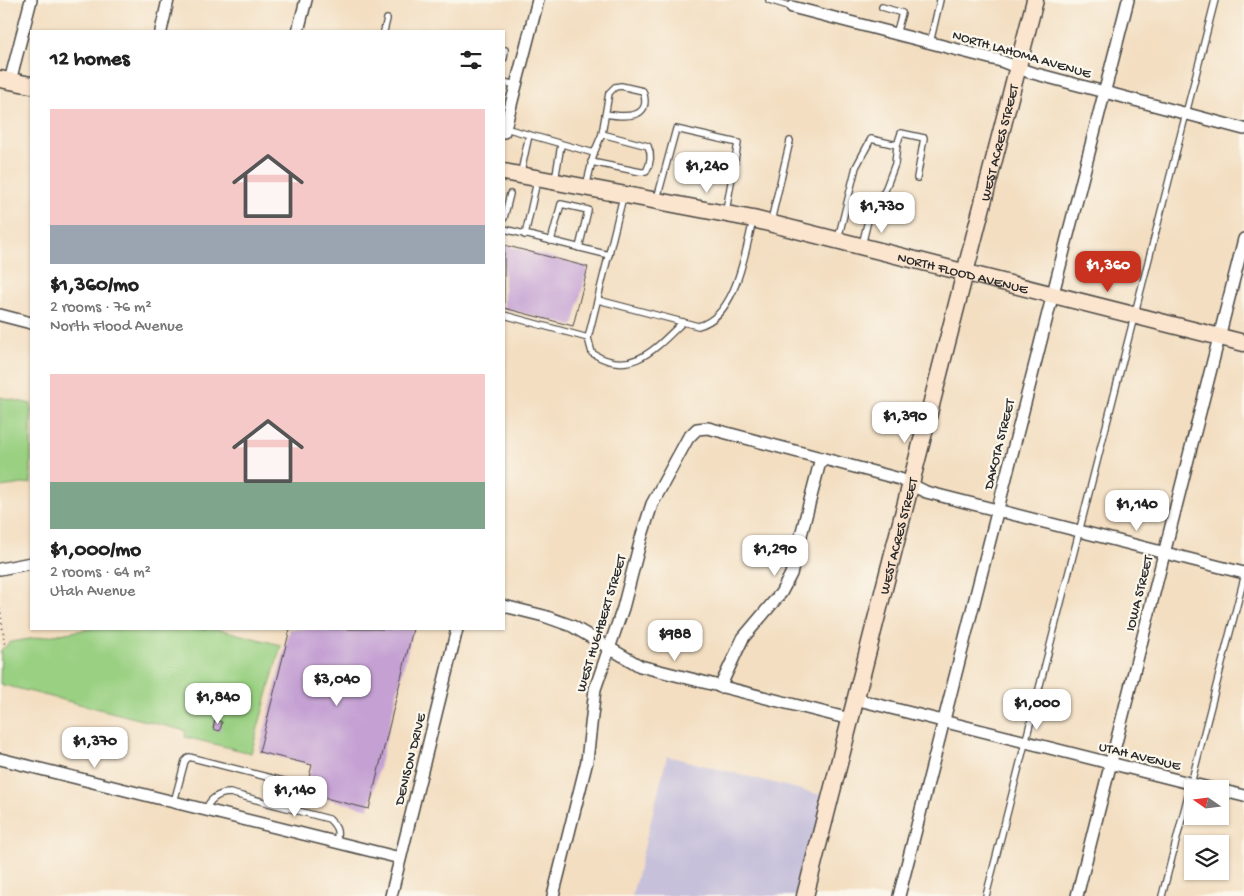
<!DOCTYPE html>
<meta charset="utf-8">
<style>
:root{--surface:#fff;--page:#f2f2f2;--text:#222;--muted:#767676;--accent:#c8321e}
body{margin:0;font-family:"Gochi Hand",sans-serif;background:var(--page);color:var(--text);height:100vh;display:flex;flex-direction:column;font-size:19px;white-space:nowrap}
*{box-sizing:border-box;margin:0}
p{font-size:16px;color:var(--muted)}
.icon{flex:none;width:28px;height:28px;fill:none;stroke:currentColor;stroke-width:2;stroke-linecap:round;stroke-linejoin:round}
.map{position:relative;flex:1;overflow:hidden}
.side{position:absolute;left:30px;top:30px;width:475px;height:600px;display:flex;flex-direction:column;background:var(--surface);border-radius:0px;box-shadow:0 1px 4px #0004}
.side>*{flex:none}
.needle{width:32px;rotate:284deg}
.buttons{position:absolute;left:1184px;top:780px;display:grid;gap:10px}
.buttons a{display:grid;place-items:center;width:45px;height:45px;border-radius:0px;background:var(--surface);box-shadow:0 1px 4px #0004;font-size:25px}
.price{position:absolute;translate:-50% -42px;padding:0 11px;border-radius:10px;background:#fff;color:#222;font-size:16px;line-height:32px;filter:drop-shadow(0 1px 2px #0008)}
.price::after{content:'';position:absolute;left:50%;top:30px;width:15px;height:11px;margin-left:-8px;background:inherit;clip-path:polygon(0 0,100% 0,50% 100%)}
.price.active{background:var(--accent);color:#fff}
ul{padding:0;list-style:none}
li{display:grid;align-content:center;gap:10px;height:265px;padding:0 20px}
li span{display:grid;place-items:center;height:155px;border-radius:0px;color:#555}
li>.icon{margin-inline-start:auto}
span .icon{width:90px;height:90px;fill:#fffc;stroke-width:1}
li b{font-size:21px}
h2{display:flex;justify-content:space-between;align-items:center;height:60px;padding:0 20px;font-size:21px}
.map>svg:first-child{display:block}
</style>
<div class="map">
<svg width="1244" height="896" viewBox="0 0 1244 896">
<rect width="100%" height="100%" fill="#fbf7ec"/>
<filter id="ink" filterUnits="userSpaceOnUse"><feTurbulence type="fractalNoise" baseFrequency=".02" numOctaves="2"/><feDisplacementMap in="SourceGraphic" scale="10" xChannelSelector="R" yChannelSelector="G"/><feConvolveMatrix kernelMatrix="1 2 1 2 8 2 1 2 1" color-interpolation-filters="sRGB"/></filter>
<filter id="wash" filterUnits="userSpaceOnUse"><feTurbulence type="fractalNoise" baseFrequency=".0096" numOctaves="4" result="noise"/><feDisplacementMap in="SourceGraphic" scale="20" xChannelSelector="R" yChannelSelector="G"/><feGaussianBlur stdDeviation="1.12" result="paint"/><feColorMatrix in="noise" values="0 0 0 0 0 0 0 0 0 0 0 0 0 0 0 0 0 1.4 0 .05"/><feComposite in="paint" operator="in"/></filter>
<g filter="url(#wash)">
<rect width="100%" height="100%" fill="#f3dec1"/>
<path fill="#c6c0da" d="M667 756 825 796 799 896H632Z"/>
<g fill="#99d081" stroke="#627e56">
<path d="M0 397 31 404V483L0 487Z"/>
<path d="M90 629H218L281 645 251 753 185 737 186 731 0 684 1 650 11 642Z"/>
</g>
<g id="blocks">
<g fill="#c4a0d3">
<path d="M504 245 588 267 573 326 504 308Z"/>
<path d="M290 629H413L369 809 305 793 312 765 259 752Z"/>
<path d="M215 720 222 722 220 731 213 729Z"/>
</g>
</g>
</g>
<g filter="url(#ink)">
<use href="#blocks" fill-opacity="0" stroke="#494642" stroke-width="1"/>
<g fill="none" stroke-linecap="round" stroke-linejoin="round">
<defs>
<g id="lane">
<path d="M769 0 792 7"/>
<path d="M882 7 902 13 896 34"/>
<path d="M384 31 387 19"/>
<path d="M930 43 940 0"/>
<path d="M504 58 505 50"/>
<path d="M504 82 516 85"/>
<path d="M505 128 594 153 586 187"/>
<path d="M594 153 602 134 609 93 615 87 621 86 643 91C653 120 623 117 605 114"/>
<path d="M591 162 641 172H646C651 163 652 155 648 146L602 134"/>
<path d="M521 172 529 135"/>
<path d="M555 180 561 145"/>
<path d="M657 199 676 129 738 143 726 211"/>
<path d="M504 218 510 194"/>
<path d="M771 221 790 141"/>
<path d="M504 229 609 255"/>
<path d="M525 235 537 181"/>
<path d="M838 239 856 167 871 139 897 145"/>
<path d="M551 241 561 204 588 210 579 248"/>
<path d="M862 245 872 204 875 198 884 193 895 164 897 145 901 133 924 138 917 178"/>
<path d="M598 300 698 326C736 317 745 253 753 220"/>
<path d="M504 315 588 338 623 197"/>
<path d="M588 338 592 353C631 378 655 349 683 322"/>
<path d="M174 802 185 761 189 757 291 783"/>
<path d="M206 810C209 799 219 793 230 793L329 819C337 827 339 831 336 842"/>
<path d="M986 896 1215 0"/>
<path d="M1162 896 1244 578"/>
</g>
<g id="street">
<path d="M792 7 1001 61 1029 72 1244 129"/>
<path d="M161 31 168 0"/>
<path d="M298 31 306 0"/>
<path d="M10 81 31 0"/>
<path d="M504 132 538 0"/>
<path d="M0 315 31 323"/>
<path d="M0 569 31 563"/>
<path d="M504 606 544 616 572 626 640 666 850 719"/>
<path d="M720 687 743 638 781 593 791 574 821 458"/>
<path d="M855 699 1213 789"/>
<path d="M0 759 400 858"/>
<path d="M1220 790 1244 796"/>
<path d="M391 896 457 629"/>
<path d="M553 896 587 761 595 689 623 608 642 535 652 504 688 438 697 429 708 428 900 479 926 492 1244 573"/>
<path d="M899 896 1128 0"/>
<path d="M1077 896 1244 239"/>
</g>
<g id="secondary">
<path d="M0 79 31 85"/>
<path id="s1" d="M504 172 753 219 1244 343"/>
<path id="s2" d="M805 896 1035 0"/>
</g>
</defs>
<use href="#lane" stroke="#494642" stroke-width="8"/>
<use href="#street" stroke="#494642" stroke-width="14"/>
<use href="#secondary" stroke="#494642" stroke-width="19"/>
<path stroke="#494642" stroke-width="2" stroke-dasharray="1 4" stroke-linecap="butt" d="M0 608 5 646"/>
<use href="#lane" stroke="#fff" stroke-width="5.5"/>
<use href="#street" stroke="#fff" stroke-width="11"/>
<use href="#secondary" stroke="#fbe5cf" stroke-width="16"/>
</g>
</g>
<g text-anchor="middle" stroke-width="4.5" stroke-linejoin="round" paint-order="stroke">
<g font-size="14" fill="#2b2b2b" stroke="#fbf7ec">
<text transform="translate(1022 53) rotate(16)" y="5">NORTH LAHOMA AVENUE</text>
<text dy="5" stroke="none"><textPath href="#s2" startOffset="778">WEST ACRES STREET</textPath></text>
<text dy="5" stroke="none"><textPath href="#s1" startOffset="470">NORTH FLOOD AVENUE</textPath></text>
<text transform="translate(998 444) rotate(-76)" y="5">DAKOTA STREET</text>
<text dy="5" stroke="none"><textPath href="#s2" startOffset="372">WEST ACRES STREET</textPath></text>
<text transform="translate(1138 593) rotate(-76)" y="5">IOWA STREET</text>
<text transform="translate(600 623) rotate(-73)" y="5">WEST HUGHBERT STREET</text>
<text transform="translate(1140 755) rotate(14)" y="5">UTAH AVENUE</text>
<text transform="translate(409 759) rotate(-76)" y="5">DENISON DRIVE</text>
</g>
</g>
</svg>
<div class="buttons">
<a><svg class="needle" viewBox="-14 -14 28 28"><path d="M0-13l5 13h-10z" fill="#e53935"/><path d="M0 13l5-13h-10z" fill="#767676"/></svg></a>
<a><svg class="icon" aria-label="layers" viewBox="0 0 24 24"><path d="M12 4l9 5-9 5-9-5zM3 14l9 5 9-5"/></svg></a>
</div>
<b class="price" style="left:707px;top:194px">$1,240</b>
<b class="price" style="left:882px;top:234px">$1,730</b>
<b class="price active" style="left:1108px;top:293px">$1,360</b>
<b class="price" style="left:905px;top:444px">$1,390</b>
<b class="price" style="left:1137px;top:532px">$1,140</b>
<b class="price" style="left:775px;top:577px">$1,290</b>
<b class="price" style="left:675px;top:662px">$988</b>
<b class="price" style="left:337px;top:707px">$3,040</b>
<b class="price" style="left:218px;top:725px">$1,840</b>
<b class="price" style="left:1037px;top:731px">$1,000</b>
<b class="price" style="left:95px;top:769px">$1,370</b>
<b class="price" style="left:295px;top:818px">$1,140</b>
<section class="side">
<h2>12 homes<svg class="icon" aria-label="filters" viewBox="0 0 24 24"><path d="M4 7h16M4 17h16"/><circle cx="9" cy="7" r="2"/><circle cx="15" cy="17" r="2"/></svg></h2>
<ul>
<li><span style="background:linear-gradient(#f6c9c9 75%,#9aa5b1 0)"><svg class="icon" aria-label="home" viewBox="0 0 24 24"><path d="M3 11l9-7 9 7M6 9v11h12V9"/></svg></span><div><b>$1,360/mo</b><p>2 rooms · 76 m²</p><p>North Flood Avenue</p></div></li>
<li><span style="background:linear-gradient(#f6c9c9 70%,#7fa58c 0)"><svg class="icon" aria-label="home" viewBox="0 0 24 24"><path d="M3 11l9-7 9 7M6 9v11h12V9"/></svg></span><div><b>$1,000/mo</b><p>2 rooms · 64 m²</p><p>Utah Avenue</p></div></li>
</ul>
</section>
</div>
